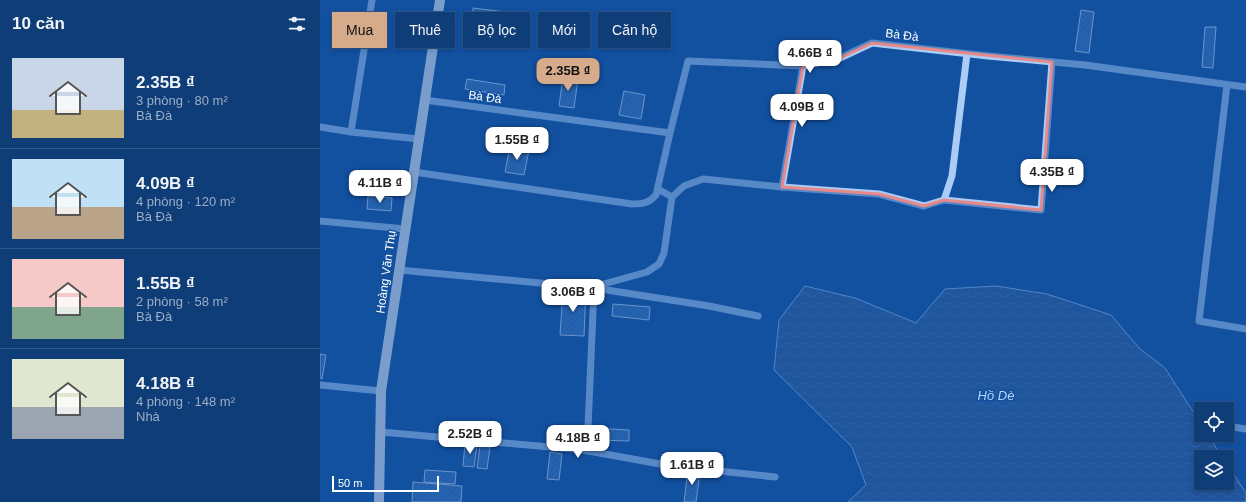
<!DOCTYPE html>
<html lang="vi">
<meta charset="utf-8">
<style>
:root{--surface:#0e3d78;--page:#1c4880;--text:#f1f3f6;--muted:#9baec6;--line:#2e568a;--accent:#d6ab8b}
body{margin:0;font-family:Helvetica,sans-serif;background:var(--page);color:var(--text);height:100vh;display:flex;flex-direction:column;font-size:15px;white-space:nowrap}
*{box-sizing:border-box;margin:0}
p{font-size:13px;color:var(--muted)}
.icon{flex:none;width:22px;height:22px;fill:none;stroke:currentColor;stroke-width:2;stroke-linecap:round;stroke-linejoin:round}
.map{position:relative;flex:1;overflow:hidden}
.panel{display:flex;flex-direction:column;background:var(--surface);width:320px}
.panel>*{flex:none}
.top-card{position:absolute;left:12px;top:12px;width:380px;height:36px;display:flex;gap:8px}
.controls{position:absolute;left:874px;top:402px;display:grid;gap:8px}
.controls a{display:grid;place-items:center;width:40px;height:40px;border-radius:0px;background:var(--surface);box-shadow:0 2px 6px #0003,0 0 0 1px var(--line);font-size:20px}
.scale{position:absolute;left:12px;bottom:10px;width:107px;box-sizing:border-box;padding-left:4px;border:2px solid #fff;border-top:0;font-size:11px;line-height:14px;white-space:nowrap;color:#fff;-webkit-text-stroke:3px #1251a0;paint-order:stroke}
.price{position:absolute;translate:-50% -34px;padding:0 9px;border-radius:8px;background:#fff;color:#222;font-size:13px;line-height:26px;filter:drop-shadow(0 1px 2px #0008)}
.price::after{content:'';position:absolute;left:50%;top:24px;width:12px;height:9px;margin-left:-6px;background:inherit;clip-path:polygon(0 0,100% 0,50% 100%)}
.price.active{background:var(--accent);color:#111}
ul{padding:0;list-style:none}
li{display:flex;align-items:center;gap:12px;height:100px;padding:0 12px}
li+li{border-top:1px solid var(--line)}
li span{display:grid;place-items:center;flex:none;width:112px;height:80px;border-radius:0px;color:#555}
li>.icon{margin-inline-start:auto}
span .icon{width:48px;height:48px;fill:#fffc;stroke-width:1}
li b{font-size:17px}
h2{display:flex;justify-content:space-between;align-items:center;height:48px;padding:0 12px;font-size:17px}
.pill{padding:0 14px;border-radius:0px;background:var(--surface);box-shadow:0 2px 6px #0003,0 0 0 1px var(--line);font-size:14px;line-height:36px}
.pill.active{background:var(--accent);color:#111}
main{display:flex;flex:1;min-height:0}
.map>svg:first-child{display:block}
</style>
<main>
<section class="panel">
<h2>10 căn<svg class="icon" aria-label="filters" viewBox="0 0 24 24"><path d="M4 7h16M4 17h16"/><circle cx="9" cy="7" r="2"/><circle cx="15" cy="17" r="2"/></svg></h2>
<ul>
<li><span style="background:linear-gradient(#c9d6e8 65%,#c2b280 0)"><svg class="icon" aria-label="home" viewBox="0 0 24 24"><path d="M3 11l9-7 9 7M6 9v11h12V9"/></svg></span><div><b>2.35B ₫</b><p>3 phòng · 80 m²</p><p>Bà Đà</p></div></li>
<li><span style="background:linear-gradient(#bfe0f5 60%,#b9a48a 0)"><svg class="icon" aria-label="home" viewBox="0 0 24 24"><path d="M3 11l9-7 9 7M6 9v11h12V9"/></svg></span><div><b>4.09B ₫</b><p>4 phòng · 120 m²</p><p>Bà Đà</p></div></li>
<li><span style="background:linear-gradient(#f6c9c9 60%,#7fa58c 0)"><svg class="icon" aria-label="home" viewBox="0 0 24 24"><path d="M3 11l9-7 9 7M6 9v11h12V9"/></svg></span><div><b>1.55B ₫</b><p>2 phòng · 58 m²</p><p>Bà Đà</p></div></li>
<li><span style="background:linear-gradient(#dfe7d0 60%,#9aa5b1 0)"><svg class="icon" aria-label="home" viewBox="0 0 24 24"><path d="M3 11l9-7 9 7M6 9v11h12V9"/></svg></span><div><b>4.18B ₫</b><p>4 phòng · 148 m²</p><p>Nhà</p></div></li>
</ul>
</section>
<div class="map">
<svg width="926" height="502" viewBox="0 0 926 502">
<defs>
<pattern id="water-waves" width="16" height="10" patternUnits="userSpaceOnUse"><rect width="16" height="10" fill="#315e99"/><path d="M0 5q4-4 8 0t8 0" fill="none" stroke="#5076a8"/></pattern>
<pattern id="building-hatch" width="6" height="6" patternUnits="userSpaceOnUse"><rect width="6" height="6" fill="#3b7ac7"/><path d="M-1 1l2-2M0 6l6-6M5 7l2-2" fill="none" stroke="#436590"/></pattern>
</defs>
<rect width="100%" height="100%" fill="#1251a0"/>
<path fill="url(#water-waves)" stroke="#9dc7f8" d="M485 286 535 298 596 323 625 289 676 286 727 294 791 315 819 348 845 368 881 424V435H888L902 457H881V483H907V464L926 493V502H528L546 485 532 447 454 370 459 320Z"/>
<g fill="url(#building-hatch)" stroke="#d4e7fe">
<path d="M153 8 194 13 193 24 152 20Z"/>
<path d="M761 10 774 12 769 53 755 51Z"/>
<path d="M885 27H896L893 68 882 67Z"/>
<path d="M243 77 258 79 254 108 239 106Z"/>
<path d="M147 79 185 85 184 95 145 89Z"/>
<path d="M304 91 325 95 321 119 299 115Z"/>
<path d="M190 146 209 150 204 175 185 172Z"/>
<path d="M48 196 72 198 71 211 47 209Z"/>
<path d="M243 289 266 291 264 336 240 335Z"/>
<path d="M293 304 330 307 329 320 292 316Z"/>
<path d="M0 354 6 355 2 379 0 378Z"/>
<path d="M274 428 309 430V441L274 440Z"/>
<path d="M145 443 157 445 154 467 143 466Z"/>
<path d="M160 446 170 447 167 469 157 468Z"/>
<path d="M230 452 242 454 239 480 227 479Z"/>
<path d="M105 470 136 472 135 484 104 482Z"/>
<path d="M368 470 380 472 376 502H364Z"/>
<path d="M93 482 142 486 141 502H92Z"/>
</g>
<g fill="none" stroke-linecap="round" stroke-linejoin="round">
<g stroke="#abccf5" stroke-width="7">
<path d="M52 0 31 132 99 139"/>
<path d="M907 85 879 321 926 329"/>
<path d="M105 100 350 133 368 61 483 66 520 58 552 43 668 56 765 65 926 87"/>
<path d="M0 127 31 132"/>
<path d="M94 172 312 204C323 204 329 203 336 195L350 133"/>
<path d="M462 187 483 66"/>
<path d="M338 189 352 197"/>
<path d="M624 200 721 210 732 62"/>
<path d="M0 221 85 229"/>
<path d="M79 270 274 288 389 306 438 316"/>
<path d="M0 385 61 391"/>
<path d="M907 426 926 429"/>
<path d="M61 432 263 450 351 466 455 477"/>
<path d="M267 451 274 288 280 285 327 272 339 264 344 253 352 197 364 186 383 179 462 187 559 194 604 206 624 200 632 176 647 54"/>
</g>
<path stroke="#f9fbff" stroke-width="10" d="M59 502 61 391 120 0"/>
</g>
<path d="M0 0H926V502H0ZM552 43 732 62 721 210 624 200 604 206 559 194 462 187 483 66 520 58Z" fill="#1251a0" fill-opacity=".55" fill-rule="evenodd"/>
<path fill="none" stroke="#e88989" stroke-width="3" stroke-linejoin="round" d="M552 43 732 62 721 210 624 200 604 206 559 194 462 187 483 66 520 58Z"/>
<g text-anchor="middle" stroke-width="3" stroke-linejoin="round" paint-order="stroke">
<g font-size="12" fill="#fff" stroke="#1251a0">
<text transform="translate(582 35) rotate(7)" y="4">Bà Đà</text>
<text transform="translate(165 97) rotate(8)" y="4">Bà Đà</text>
<text transform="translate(66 272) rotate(-82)" y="4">Hoàng Văn Thụ</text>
</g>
<g font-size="13" font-style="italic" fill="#b8d7fb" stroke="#1251a0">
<text x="676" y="400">Hồ Dè</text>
</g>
</g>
</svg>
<div class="controls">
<a><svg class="icon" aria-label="locate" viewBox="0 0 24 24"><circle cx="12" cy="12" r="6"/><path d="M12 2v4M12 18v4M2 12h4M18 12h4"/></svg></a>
<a><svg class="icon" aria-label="layers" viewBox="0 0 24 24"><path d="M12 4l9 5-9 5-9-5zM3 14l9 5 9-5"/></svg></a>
</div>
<div class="scale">50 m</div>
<b class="price" style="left:490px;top:74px">4.66B ₫</b>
<b class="price active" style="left:248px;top:92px">2.35B ₫</b>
<b class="price" style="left:482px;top:128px">4.09B ₫</b>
<b class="price" style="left:197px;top:161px">1.55B ₫</b>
<b class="price" style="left:732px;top:193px">4.35B ₫</b>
<b class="price" style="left:60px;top:204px">4.11B ₫</b>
<b class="price" style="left:253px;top:313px">3.06B ₫</b>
<b class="price" style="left:150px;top:455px">2.52B ₫</b>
<b class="price" style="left:258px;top:459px">4.18B ₫</b>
<b class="price" style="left:372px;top:486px">1.61B ₫</b>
<div class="top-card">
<a class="pill active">Mua</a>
<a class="pill">Thuê</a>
<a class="pill">Bộ lọc</a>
<a class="pill">Mới</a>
<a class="pill">Căn hộ</a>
</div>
</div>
</main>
